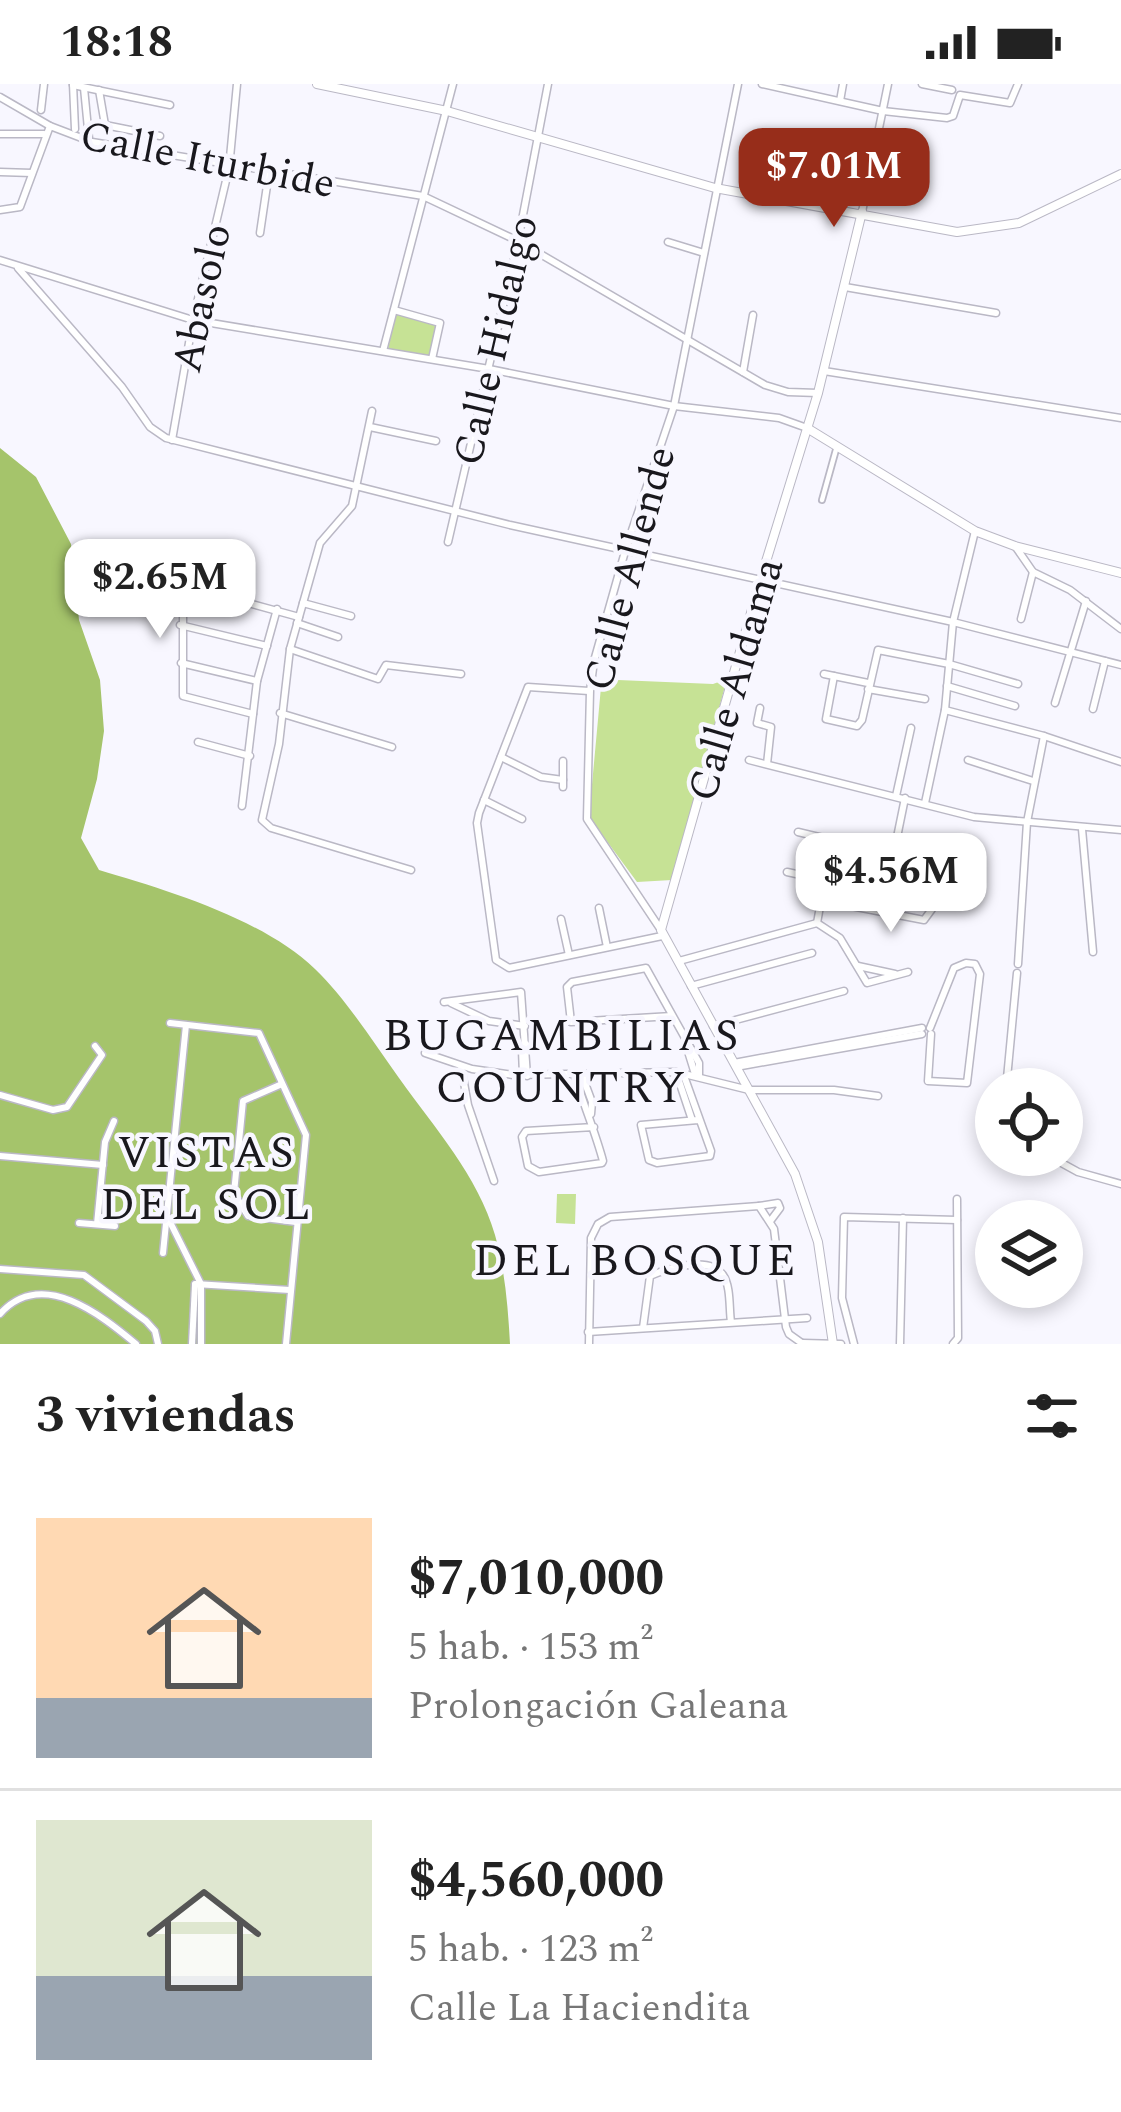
<!DOCTYPE html>
<html lang="es">
<meta charset="utf-8">
<style>
:root{--surface:#fff;--page:#f2f2f2;--text:#222;--muted:#767676;--line:#e0e0e0;--accent:#972d1a}
body{margin:0;font-family:Spectral,serif;background:var(--page);color:var(--text);height:100vh;display:flex;flex-direction:column;font-size:45px;white-space:nowrap}
*{box-sizing:border-box;margin:0}
p{font-size:39px;color:var(--muted)}
.icon{flex:none;width:66px;height:66px;fill:none;stroke:currentColor;stroke-width:2;stroke-linecap:round;stroke-linejoin:round}
.map{position:relative;height:1260px;overflow:hidden}
.panel{display:flex;flex-direction:column;background:var(--surface);flex:1}
.panel>*{flex:none}
.tools{position:absolute;left:975px;top:984px;display:grid;gap:24px}
.tools a{display:grid;place-items:center;width:108px;height:108px;border-radius:50%;background:var(--surface);box-shadow:0 6px 18px #0003;font-size:60px}
.price{position:absolute;translate:-50% -102px;padding:0 27px;border-radius:24px;background:#fff;color:#222;font-size:39px;line-height:78px;filter:drop-shadow(0 3px 6px #0008)}
.price::after{content:'';position:absolute;left:50%;top:72px;width:36px;height:27px;margin-left:-18px;background:inherit;clip-path:polygon(0 0,100% 0,50% 100%)}
.price.current{background:var(--accent);color:#fff}
ul{padding:0;list-style:none}
li{display:flex;align-items:center;gap:36px;height:300px;padding:0 36px}
li+li{border-top:3px solid var(--line)}
li span{display:grid;place-items:center;flex:none;width:336px;height:240px;border-radius:0px;color:#555}
li>.icon{margin-inline-start:auto}
span .icon{width:144px;height:144px;fill:#fffc;stroke-width:1}
li b{font-size:51px}
h2{display:flex;justify-content:space-between;align-items:center;height:144px;padding:0 36px;font-size:51px}
.status{display:flex;justify-content:space-between;align-items:center;height:84px;padding:0 60px;background:var(--surface);direction:ltr}
.status svg{height:33px;fill:currentColor}
.map>svg:first-child{display:block}
</style>
<div class="status"><b>18:18</b><svg viewBox="0 0 49 12"><path d="M0 12V9h3v3zM5 12V6h3v6zM10 12V3h3v9zM15 12V0h3v12zM26 1h20v11H26zM47 4h2v5h-2z"/></svg></div>
<div class="map">
<svg width="1121" height="1260" viewBox="0 0 1121 1260">
<rect width="100%" height="100%" fill="#f8f7ff"/>
<g fill="#c6e295">
<path d="M396 230 439 240 431 273 388 265Z"/>
<path d="M727 595 672 796 637 798 589 733 601 603 618 596 713 600Z"/>
<path d="M557 1110H576L575 1140 556 1139Z"/>
</g>
<path fill="#a5c46b" d="M0 364 36 393 71 460 79 536 100 596 104 647 97 695 81 754 99 786C167 806 263 835 315 885 347 916 373 958 399 994 434 1043 478 1092 495 1151 505 1186 508 1223 510 1260H0Z"/>
<g fill="none" stroke-linecap="round" stroke-linejoin="round">
<defs>
<path id="pedestrian" d="M822 416 837 362"/>
<g id="minor">
<path d="M73 0 75 45"/>
<path d="M762 0 883 27 947 34 953 32 960 11 1010 19 1018 0"/>
<path d="M922 0 952 6"/>
<path d="M73 1 170 21"/>
<path d="M84 4 89 55"/>
<path d="M99 6 105 41 160 52"/>
<path d="M0 13 50 42 92 58 423 112 518 157 765 301 788 308 818 309"/>
<path d="M840 17 843 0"/>
<path d="M41 26 44 0"/>
<path d="M0 50H44"/>
<path d="M0 88 32 89"/>
<path d="M0 126 20 123 50 42"/>
<path d="M862 128 888 0"/>
<path d="M260 149 269 88"/>
<path d="M668 158 704 169"/>
<path d="M0 176 193 236 489 285 674 322 779 334 807 344"/>
<path d="M18 184 122 303 150 343 166 354 510 441 953 538 1121 581"/>
<path d="M845 203 996 229"/>
<path d="M394 226 440 239 432 275"/>
<path d="M383 267 453 0"/>
<path d="M824 287 1121 334"/>
<path d="M743 288 753 231"/>
<path d="M372 327 352 422 320 459 290 565 279 660 262 736 271 744 411 786"/>
<path d="M370 343 436 357"/>
<path d="M172 356 193 236 229 84 237 0"/>
<path d="M448 458 518 157 548 0"/>
<path d="M1015 462 1033 488 1070 506 1121 545"/>
<path d="M303 519 351 532"/>
<path d="M1021 535 1033 488"/>
<path d="M297 539 338 553"/>
<path d="M180 541 267 562"/>
<path d="M290 565 378 595 386 581 461 590"/>
<path d="M181 579 257 597"/>
<path d="M824 590 868 599"/>
<path d="M834 592 826 635 857 642 862 636 878 566 949 580 1018 600"/>
<path d="M947 602 1015 622"/>
<path d="M868 605 925 615"/>
<path d="M589 607 528 603 479 729 477 739 496 876 509 884 662 852"/>
<path d="M1055 619 1086 517"/>
<path d="M760 624 757 639 771 643 767 680"/>
<path d="M1093 625 1105 577"/>
<path d="M945 626 1044 652 1121 678"/>
<path d="M280 629 392 663"/>
<path d="M253 630 183 612V516L192 508 205 507 299 533"/>
<path d="M198 658 250 672"/>
<path d="M501 673 541 693 563 696"/>
<path d="M749 676 974 733 1121 746"/>
<path d="M968 676 1033 697"/>
<path d="M563 703V677"/>
<path d="M896 712 911 644"/>
<path d="M484 716 522 735"/>
<path d="M925 719 945 626 953 538 975 447"/>
<path d="M242 722 257 597 277 525"/>
<path d="M1082 745 1093 868"/>
<path d="M798 748 844 759"/>
<path d="M863 770 915 778 913 810"/>
<path d="M787 788 824 796"/>
<path d="M820 816 924 836 932 825"/>
<path d="M883 822 905 714"/>
<path d="M599 824 607 863"/>
<path d="M561 835 569 871"/>
<path d="M817 839 832 756"/>
<path d="M661 846 587 735 590 607 594 577 626 464 674 322 738 0"/>
<path d="M679 877 817 839 840 854 867 899 908 888"/>
<path d="M1018 880 1027 738 1044 652"/>
<path d="M858 882 895 890"/>
<path d="M691 902 812 869"/>
<path d="M444 918 521 908 527 992"/>
<path d="M451 919 489 937 525 942"/>
<path d="M672 932 571 938 567 903 572 898 646 884 699 979V991"/>
<path d="M170 939 259 949 306 1051 286 1260"/>
<path d="M713 942 844 907"/>
<path d="M930 944 954 884 966 879 975 880 980 890 967 999 928 997 931 950"/>
<path d="M686 961 695 990"/>
<path d="M425 969 472 985 513 991 676 988 749 1006H834L878 1012"/>
<path d="M734 979 922 944"/>
<path d="M461 982 468 1021 494 1097"/>
<path d="M736 983 922 950"/>
<path d="M676 988 692 1036"/>
<path d="M683 989 711 1067 710 1072 657 1079 649 1076 641 1041 698 1036"/>
<path d="M523 991 522 966 526 960"/>
<path d="M575 991C583 1020 595 1047 603 1077L602 1079 539 1088 528 1082 522 1053 526 1047 594 1043"/>
<path d="M582 991 592 1018 591 1030"/>
<path d="M282 1000 243 1017 234 1109 248 1132 296 1138"/>
<path d="M1006 1005 1017 889"/>
<path d="M0 1011 53 1026 67 1023 102 971 95 962"/>
<path d="M1047 1071 1078 1088 1121 1100"/>
<path d="M0 1072 103 1081"/>
<path d="M759 1122 778 1119 780 1124 771 1136"/>
<path d="M168 1134 201 1200V1260"/>
<path d="M79 1139 115 1142"/>
<path d="M97 1140 105 1058 114 1037"/>
<path d="M163 1169 186 941"/>
<path d="M0 1185 84 1191 146 1237 155 1247 158 1260"/>
<path d="M195 1200 290 1206"/>
<path d="M0 1230C42 1183 101 1231 136 1260"/>
<path d="M643 1244 650 1192C668 1184 710 1171 723 1191 731 1202 729 1225 731 1238"/>
<path d="M588 1248 807 1234"/>
<path d="M803 1259 841 1260"/>
<path d="M192 1260 195 1201"/>
<path d="M589 1260 591 1154 598 1140 610 1133 759 1122 774 1145 786 1243 789 1250 803 1260"/>
<path d="M854 1260 842 1214 844 1133 957 1136"/>
<path d="M900 1260 903 1134"/>
<path d="M953 1260 958 1254 957 1115"/>
</g>
<g id="tertiary">
<path d="M317 0 447 27 715 104 957 148 1019 139 1121 90"/>
<path d="M807 344 975 447 1015 462 1121 489"/>
<path d="M833 1260 818 1158 795 1090 661 846 760 497 818 309 862 128"/>
</g>
</defs>
<use href="#pedestrian" stroke="#bab8c5" stroke-width="8"/>
<use href="#minor" stroke="#bab8c5" stroke-width="9"/>
<use href="#tertiary" stroke="#bab8c5" stroke-width="10"/>
<use href="#pedestrian" stroke="#fff" stroke-width="4.5"/>
<use href="#minor" stroke="#fff" stroke-width="6"/>
<use href="#tertiary" stroke="#fff" stroke-width="8"/>
</g>
<g text-anchor="middle" stroke-width="9" stroke-linejoin="round" paint-order="stroke">
<g font-size="42" fill="#19181d" stroke="#f8f7ff">
<text transform="translate(208 74) rotate(11)" y="15">Calle Iturbide</text>
<text transform="translate(200 214) rotate(-78)" y="15">Abasolo</text>
<text transform="translate(494 256) rotate(-77)" y="15">Calle Hidalgo</text>
<text transform="translate(628 484) rotate(-75)" y="15">Calle Allende</text>
<text transform="translate(734 595) rotate(-74)" y="15">Calle Aldama</text>
</g>
<g font-size="45" letter-spacing="3" fill="#19181d" stroke="#f8f7ff">
<text x="562" y="966">BUGAMBILIAS<tspan x="562" dy="52">COUNTRY</tspan></text>
<text x="207" y="1083">VISTAS<tspan x="207" dy="52">DEL SOL</tspan></text>
<text x="636" y="1191">DEL BOSQUE</text>
</g>
</g>
</svg>
<div class="tools">
<a><svg class="icon" aria-label="locate" viewBox="0 0 24 24"><circle cx="12" cy="12" r="6"/><path d="M12 2v4M12 18v4M2 12h4M18 12h4"/></svg></a>
<a><svg class="icon" aria-label="layers" viewBox="0 0 24 24"><path d="M12 4l9 5-9 5-9-5zM3 14l9 5 9-5"/></svg></a>
</div>
<b class="price current" style="left:834px;top:146px">$7.01M</b>
<b class="price" style="left:160px;top:557px">$2.65M</b>
<b class="price" style="left:891px;top:851px">$4.56M</b>
</div>
<section class="panel">
<h2>3 viviendas<svg class="icon" aria-label="filters" viewBox="0 0 24 24"><path d="M4 7h16M4 17h16"/><circle cx="9" cy="7" r="2"/><circle cx="15" cy="17" r="2"/></svg></h2>
<ul>
<li><span style="background:linear-gradient(#ffd9b3 75%,#9aa5b1 0)"><svg class="icon" aria-label="home" viewBox="0 0 24 24"><path d="M3 11l9-7 9 7M6 9v11h12V9"/></svg></span><div><b>$7,010,000</b><p>5 hab. · 153 m²</p><p>Prolongación Galeana</p></div></li>
<li><span style="background:linear-gradient(#dfe7d0 65%,#9aa5b1 0)"><svg class="icon" aria-label="home" viewBox="0 0 24 24"><path d="M3 11l9-7 9 7M6 9v11h12V9"/></svg></span><div><b>$4,560,000</b><p>5 hab. · 123 m²</p><p>Calle La Haciendita</p></div></li>
</ul>
</section>
